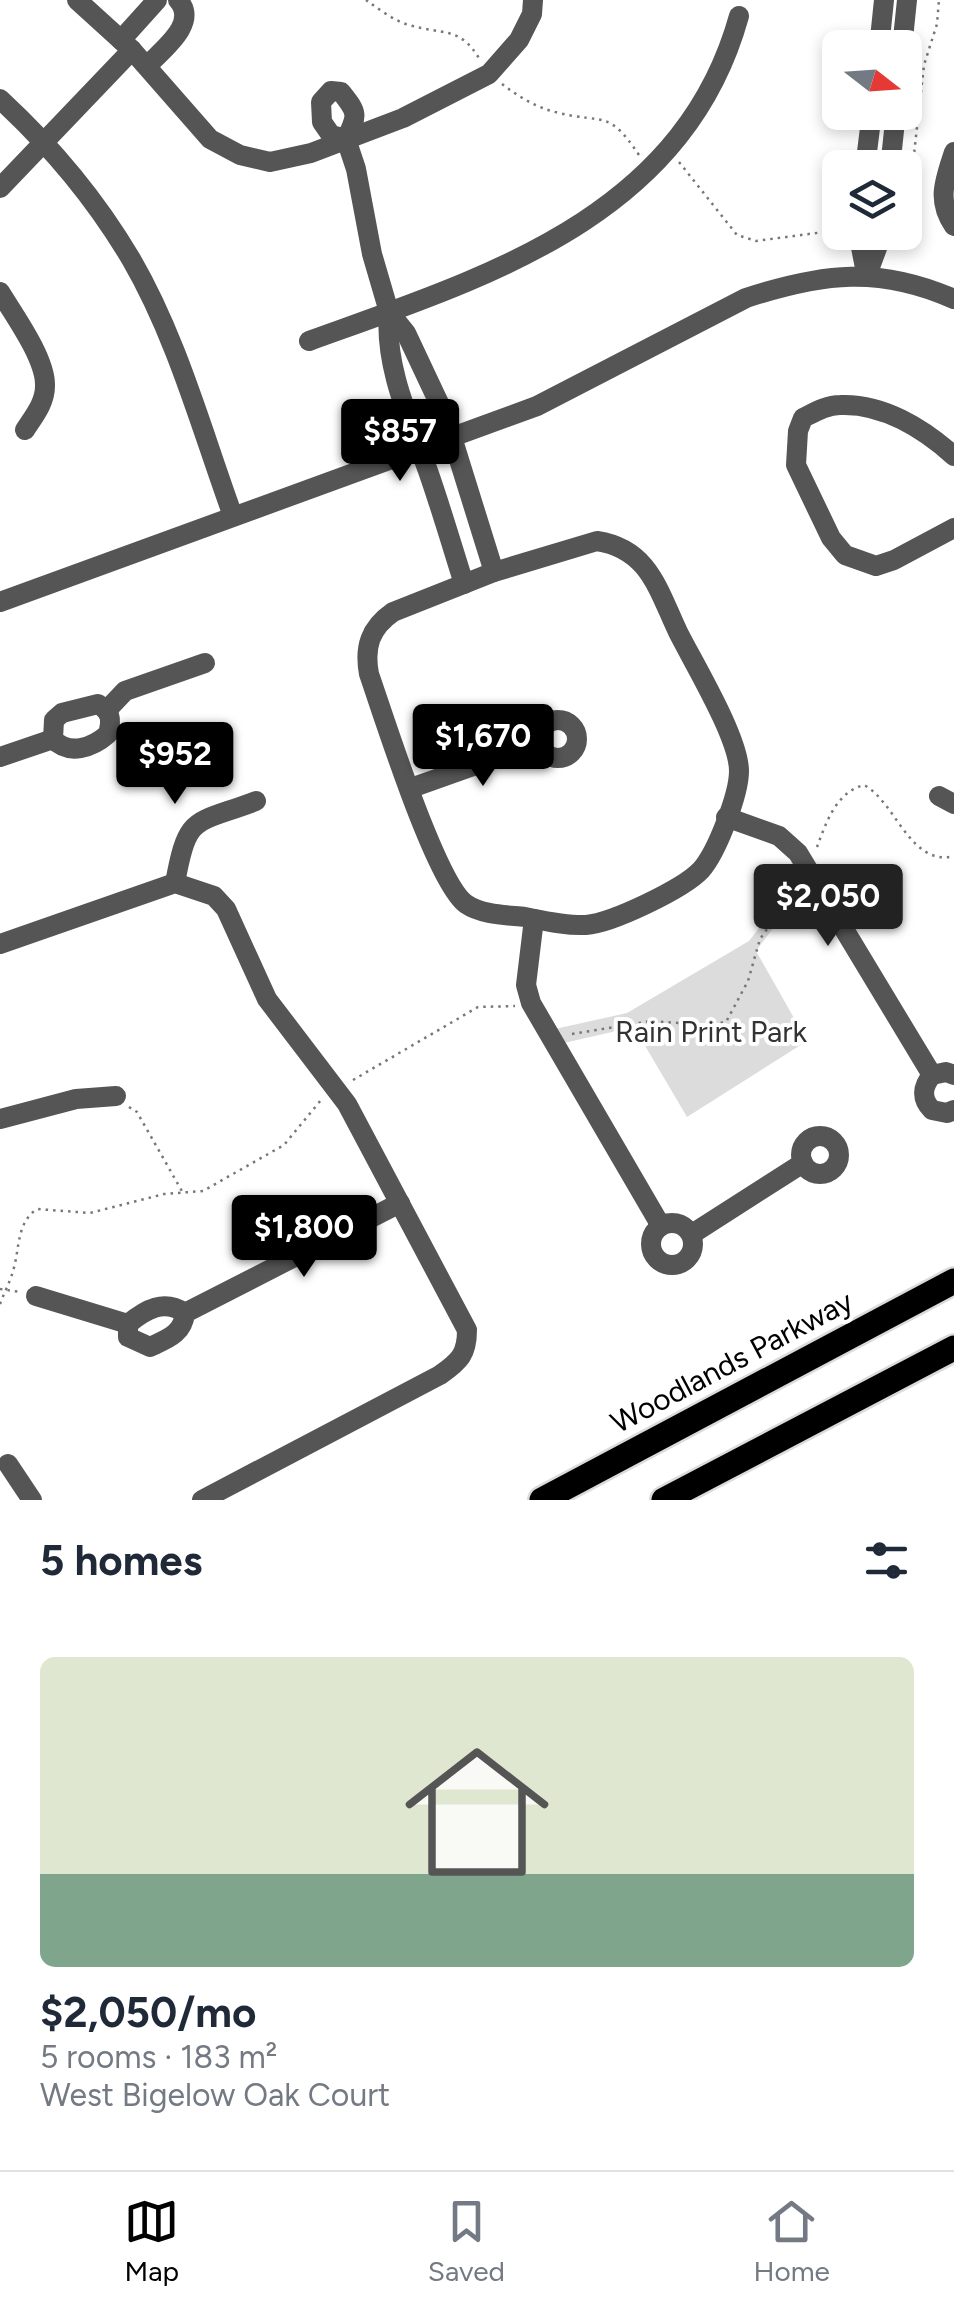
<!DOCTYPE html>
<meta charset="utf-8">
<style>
:root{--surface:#fff;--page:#f6f6f7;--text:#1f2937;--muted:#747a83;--line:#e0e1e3;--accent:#000}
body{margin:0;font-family:Figtree,sans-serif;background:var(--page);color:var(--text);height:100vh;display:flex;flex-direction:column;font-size:38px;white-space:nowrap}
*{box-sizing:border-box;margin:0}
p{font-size:32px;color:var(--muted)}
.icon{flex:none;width:55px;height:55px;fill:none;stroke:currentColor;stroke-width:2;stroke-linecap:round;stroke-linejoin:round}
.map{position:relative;height:1500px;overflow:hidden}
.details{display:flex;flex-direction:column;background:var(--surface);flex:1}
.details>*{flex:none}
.needle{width:65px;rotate:107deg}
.controls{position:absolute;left:822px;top:30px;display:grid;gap:20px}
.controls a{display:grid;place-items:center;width:100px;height:100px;border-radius:15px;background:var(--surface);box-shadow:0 5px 15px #0003;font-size:50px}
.price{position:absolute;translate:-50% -85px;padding:0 22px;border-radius:10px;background:var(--accent);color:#fff;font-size:32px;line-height:65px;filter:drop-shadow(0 2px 5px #0008)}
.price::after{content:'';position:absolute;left:50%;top:60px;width:30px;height:22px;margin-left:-15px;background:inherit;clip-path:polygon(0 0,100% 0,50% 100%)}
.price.on{background:#222;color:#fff}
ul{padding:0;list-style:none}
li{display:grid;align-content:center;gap:20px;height:530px;padding:0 40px}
li span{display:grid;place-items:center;height:310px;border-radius:15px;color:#555}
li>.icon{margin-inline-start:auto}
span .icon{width:180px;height:180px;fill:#fffc;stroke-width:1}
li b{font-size:42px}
h2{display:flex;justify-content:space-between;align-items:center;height:120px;padding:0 40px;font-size:42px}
.tabs{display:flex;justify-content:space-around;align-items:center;height:140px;border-top:2px solid var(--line);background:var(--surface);font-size:28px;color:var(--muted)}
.tabs a{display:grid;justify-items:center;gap:5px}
.tabs .on{color:var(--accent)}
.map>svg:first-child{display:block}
</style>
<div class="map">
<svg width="954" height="1500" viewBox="0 0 954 1500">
<rect width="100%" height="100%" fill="#fff"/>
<path fill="#dcdcdc" d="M801 874 806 884 756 951 807 1041 687 1117 634 1027 564 1043 555 1029 627 1013 749 941Z"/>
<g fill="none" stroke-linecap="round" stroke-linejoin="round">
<defs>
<g id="major">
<path d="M542 1500 954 1281"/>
<path d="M664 1500 954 1348"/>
</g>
</defs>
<use href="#major" stroke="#dbdbdb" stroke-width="30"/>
<g stroke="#777" stroke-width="2.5" stroke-dasharray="2.5 5" stroke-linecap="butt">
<path d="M366 0C379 9 394 21 409 25 442 35 461 26 480 60"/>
<path d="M502 84C519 97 537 108 559 113 605 124 608 109 639 155"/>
<path d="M679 162 737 235 756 241 839 230"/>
<path d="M905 234 924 65 937 24 939 0"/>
<path d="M817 847C826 823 836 792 864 785 896 802 910 867 954 856"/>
<path d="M572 1034 651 1021 705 1025 726 1022 748 981 760 939 798 886"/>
<path d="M353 1080 478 1007 515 1006"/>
<path d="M129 1107 137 1112 183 1193"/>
<path d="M0 1289 20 1292"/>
<path d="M0 1304C4 1293 10 1282 13 1271 20 1249 16 1223 37 1209L90 1213 164 1194 203 1191 284 1145 321 1100"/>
</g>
<g stroke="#555" stroke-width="20">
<path d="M77 0 132 50 210 139 240 155 270 162 311 153 403 118 489 74 519 40 532 14 533 0"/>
<path d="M121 40 157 0"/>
<path d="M879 48 884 0"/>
<path d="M902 48 907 0"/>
<path d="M147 66C163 49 199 23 178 0"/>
<path d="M0 99C52 147 95 198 131 259 177 338 202 431 233 516"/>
<path d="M346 139 331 135 322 122 321 102 331 91 341 92C358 113 358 115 346 139L356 169 372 254 389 312 406 333 446 418 494 572"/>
<path d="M954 152C945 180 936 200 954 226"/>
<path d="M865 168 872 112"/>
<path d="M890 168 896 112"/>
<path d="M0 188 132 50"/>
<path d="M858 232 866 273"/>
<path d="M867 275 883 232"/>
<path d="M0 292C14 315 46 359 45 386 45 403 34 416 25 430"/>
<path d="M389 312C384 366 410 421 428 471 441 508 452 546 464 584"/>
<path d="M309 341C486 277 683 218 739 16"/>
<path d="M954 456C924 429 883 403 840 405 827 405 815 412 803 418L798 431 796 465 831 538 845 555 876 566 894 560 954 528"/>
<path d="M597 541C649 549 658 590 678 632 694 664 739 738 739 771 739 794 717 852 701 870 683 889 612 923 586 925 567 926 545 921 525 917 507 915 482 915 466 904 436 883 384 717 369 674 364 647 370 628 393 612L494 572Z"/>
<path d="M0 602 537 406 746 298C823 273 879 266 954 299"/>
<path d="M98 704C111 712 112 719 108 734 92 748 69 756 53 739L54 720 62 713Z"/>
<path d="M107 710 125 691 205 663"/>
<circle cx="558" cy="739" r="19"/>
<path d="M0 757 53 739"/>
<path d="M411 788 538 743"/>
<path d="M939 796 954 804"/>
<path d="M726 817 779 836 798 853 932 1075"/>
<path d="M175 883C188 813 193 825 256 801"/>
<path d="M534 919 526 985 531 1003 661 1226"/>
<path d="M0 944 175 883 214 896 226 909 267 999 347 1104 467 1330C467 1354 460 1361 440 1375L202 1500"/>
<path d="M954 1075 946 1072 932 1075C922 1087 921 1099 932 1110L947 1113 954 1110"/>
<path d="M0 1119 76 1099 116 1096"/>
<circle cx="820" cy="1155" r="19"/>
<circle cx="672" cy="1244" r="21"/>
<path d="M692 1234 803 1163"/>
<path d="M36 1296 128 1324"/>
<path d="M185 1313C164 1299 146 1309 128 1324V1337L150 1347C167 1339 183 1334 185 1313L400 1203"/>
<path d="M8 1464 32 1500"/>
</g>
<use href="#major" stroke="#000" stroke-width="25"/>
</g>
<g text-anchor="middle" stroke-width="8" stroke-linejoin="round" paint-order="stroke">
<g font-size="30" fill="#333" stroke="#fff">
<text x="711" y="1042">Rain Print Park</text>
</g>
<g font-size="30" fill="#000" stroke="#fff">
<text transform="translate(732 1362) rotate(-28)" y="10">Woodlands Parkway</text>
</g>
</g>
</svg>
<div class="controls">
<a><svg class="needle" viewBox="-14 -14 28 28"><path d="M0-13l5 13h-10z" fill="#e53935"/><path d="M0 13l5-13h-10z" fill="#747a83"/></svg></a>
<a><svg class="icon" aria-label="layers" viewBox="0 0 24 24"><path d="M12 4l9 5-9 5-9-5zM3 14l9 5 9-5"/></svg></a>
</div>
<b class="price" style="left:400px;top:484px">$857</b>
<b class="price" style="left:483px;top:789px">$1,670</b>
<b class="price" style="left:175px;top:807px">$952</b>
<b class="price on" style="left:828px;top:949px">$2,050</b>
<b class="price" style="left:304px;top:1280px">$1,800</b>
</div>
<section class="details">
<h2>5 homes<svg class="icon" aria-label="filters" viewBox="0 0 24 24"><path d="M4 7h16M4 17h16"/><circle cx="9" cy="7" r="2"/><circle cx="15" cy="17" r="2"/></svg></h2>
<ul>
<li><span style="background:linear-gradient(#dfe7d0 70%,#7fa58c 0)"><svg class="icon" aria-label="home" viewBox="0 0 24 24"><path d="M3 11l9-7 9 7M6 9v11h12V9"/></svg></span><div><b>$2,050/mo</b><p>5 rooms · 183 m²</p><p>West Bigelow Oak Court</p></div></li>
</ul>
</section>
<nav class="tabs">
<a class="on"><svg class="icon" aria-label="map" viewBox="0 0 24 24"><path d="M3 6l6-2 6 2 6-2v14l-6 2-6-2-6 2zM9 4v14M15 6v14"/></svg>Map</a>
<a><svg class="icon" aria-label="saved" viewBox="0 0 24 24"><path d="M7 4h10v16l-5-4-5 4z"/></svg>Saved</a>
<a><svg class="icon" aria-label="home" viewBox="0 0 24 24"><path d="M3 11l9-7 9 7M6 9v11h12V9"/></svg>Home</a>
</nav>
